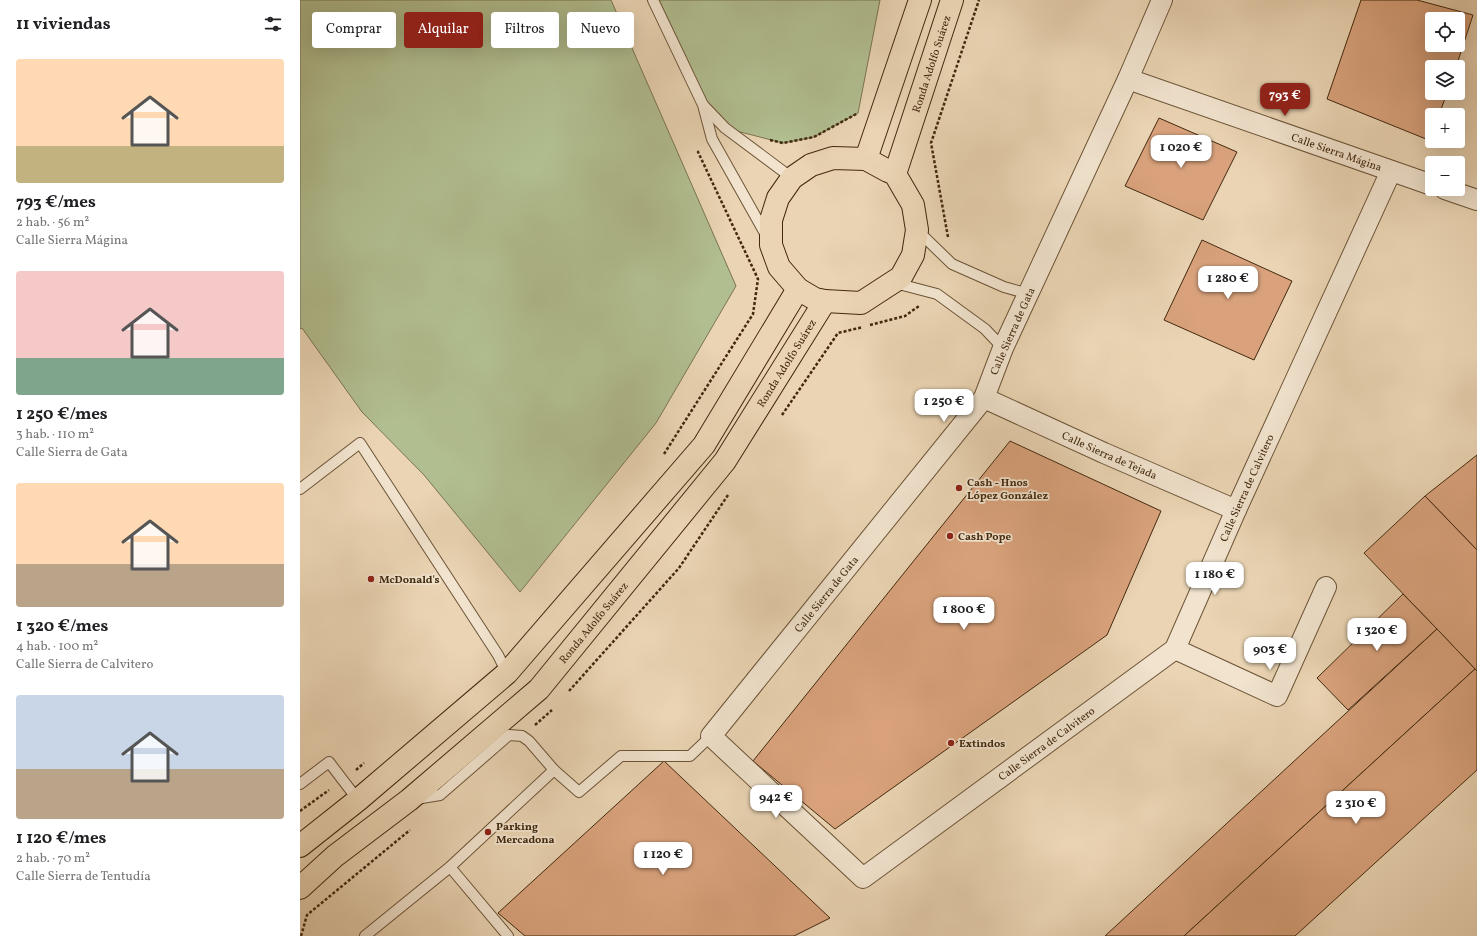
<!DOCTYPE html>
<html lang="es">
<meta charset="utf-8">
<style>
:root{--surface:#fff;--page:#f2f2f2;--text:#202124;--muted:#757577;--accent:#8f2418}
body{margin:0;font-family:Vollkorn,serif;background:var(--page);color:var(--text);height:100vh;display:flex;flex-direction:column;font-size:15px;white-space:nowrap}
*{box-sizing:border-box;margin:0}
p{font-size:13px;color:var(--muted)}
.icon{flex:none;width:22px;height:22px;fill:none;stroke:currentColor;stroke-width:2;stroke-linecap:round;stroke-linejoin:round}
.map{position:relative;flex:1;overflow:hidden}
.drawer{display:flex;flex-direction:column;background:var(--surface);width:300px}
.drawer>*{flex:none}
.top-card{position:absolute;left:12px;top:12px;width:380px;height:36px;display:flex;gap:8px}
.fabs{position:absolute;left:1125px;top:12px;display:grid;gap:8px}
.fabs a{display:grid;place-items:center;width:40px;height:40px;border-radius:4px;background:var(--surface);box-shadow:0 4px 16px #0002;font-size:20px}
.price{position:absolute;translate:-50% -34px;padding:0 9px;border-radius:8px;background:#fff;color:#222;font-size:13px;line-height:26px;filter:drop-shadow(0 1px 2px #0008)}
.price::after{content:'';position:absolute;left:50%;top:24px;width:12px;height:9px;margin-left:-6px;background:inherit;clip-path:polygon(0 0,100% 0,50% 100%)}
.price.current{background:var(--accent);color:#fff}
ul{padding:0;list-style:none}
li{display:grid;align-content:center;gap:8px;height:212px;padding:0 16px}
li span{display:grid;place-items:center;height:124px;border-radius:4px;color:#555}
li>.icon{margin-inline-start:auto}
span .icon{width:72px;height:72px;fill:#fffc;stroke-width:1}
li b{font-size:17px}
h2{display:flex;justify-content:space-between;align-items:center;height:48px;padding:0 16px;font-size:17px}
.tag{padding:0 14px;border-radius:4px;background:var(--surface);box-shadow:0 4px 16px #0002;font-size:14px;line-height:36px}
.tag.current{background:var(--accent);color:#fff}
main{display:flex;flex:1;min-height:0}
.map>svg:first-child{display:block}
</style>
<main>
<section class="drawer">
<h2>11 viviendas<svg class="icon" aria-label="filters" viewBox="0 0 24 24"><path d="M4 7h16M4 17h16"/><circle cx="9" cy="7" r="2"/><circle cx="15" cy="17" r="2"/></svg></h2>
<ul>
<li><span style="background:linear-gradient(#ffd9b3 70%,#c2b280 0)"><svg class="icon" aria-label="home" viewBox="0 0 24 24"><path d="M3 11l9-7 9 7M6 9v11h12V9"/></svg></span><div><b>793 €/mes</b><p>2 hab. · 56 m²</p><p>Calle Sierra Mágina</p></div></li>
<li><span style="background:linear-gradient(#f6c9c9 70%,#7fa58c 0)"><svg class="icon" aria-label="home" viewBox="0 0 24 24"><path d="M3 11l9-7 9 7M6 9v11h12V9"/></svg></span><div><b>1 250 €/mes</b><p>3 hab. · 110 m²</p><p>Calle Sierra de Gata</p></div></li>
<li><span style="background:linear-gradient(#ffd9b3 65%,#b9a48a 0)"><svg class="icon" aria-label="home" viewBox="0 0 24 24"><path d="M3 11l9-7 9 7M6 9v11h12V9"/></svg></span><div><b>1 320 €/mes</b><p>4 hab. · 100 m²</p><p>Calle Sierra de Calvitero</p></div></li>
<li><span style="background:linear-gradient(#c9d6e8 60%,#b9a48a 0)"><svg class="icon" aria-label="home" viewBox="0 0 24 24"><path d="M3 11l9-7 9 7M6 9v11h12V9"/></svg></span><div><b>1 120 €/mes</b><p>2 hab. · 70 m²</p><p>Calle Sierra de Tentudía</p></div></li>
</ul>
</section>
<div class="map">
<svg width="1177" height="936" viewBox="0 0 1177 936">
<rect width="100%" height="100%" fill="#ead4b3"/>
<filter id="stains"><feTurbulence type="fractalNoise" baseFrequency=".005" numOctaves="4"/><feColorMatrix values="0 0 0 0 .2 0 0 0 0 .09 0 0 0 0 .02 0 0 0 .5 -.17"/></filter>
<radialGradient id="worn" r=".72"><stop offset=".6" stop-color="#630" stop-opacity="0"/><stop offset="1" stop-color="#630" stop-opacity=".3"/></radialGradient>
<g fill="#b1be90" stroke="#7a744f">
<path d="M0 0H311L436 286 356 423 220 592 124 475 62 412 2 328 0 329Z"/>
<path d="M353 0H580L558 113 514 137 483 143 425 128 398 96Z"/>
</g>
<g fill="#d9a27c" stroke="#42290e" fill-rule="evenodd">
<path d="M1061 0H1117L1173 15 1156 67H1132V93H1147L1139 115H1132V137L1131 141 1027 99ZM1132 19H1158V45H1132Z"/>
<path d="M859 118 937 152 903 220 825 186Z"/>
<path d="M902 240 992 281 954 360 864 320Z"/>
<path d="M710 441 861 511 807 635 535 829 453 761Z"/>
<path d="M1177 455V550L1125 496Z"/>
<path d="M1125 496 1177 550V671L1064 553Z"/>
<path d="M1103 594 1137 629 1048 710 1017 678Z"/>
<path d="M1137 629 1175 669 884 936H805Z"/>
<path d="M1175 669 1177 671V770L995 936H884Z"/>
<path d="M364 761 530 918 494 936H225L198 913Z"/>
</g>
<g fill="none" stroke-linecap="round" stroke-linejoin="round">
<defs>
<g id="lane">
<path d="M353 0 403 105 412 139 466 235"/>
<path d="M404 106 425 128 492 178"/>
<path d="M617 230 652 264 704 287 729 294"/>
<path d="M595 283 637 294 685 329 703 348"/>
<path d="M0 489 60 443 198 655 207 673"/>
<path d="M0 784 29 762 58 800"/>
<path d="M116 799 140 795 209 735 222 736 229 741 254 770 279 792 321 756H390L411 736"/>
<path d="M150 867 208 936"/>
<path d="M65 936 150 867 254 770"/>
</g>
<g id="street">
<path id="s1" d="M862 0 828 79 703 348 684 398 411 736 563 878 875 649 936 510 1091 171"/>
<path id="s2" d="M828 79 1132 185"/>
<path d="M1145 189 1177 200"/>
<path id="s3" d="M684 398 804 453 936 510"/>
<path d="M875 649 977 696 1026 587"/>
</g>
<g id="primary">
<path d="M533 158 566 159 588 171 595 174 613 205 617 230 613 255 601 277 561 303 525 301 515 299 498 289 479 267 471 245V220L478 198 492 178 511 165Z"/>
<path d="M566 159 620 0"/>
<path id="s4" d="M595 174 652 0"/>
<path d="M0 846 58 800 207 673 404 445 498 289"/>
<path id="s5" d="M0 888 35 856 109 800 239 689 425 461 525 301"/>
</g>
</defs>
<use href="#lane" stroke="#6c5437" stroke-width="12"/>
<use href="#street" stroke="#6c5437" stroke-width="22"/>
<use href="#primary" stroke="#42290e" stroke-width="24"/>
<g stroke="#42290e" stroke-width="2.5" stroke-dasharray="3 2" stroke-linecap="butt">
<path d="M470 140 483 143 514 137 558 113"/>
<path d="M648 237 631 143 679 0"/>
<path d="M570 325 605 316 619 306"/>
<path d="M482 415 538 333 563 327"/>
<path d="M364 454 453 314 458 279 398 152 400 151"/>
<path d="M269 691 379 568 428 495"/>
<path d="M235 725 252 710"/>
<path d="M56 770 64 763"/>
<path d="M0 811 29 790"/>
<path d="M1 936 7 915 110 830"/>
</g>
<use href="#lane" stroke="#f1e3ce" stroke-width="10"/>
<use href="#street" stroke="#f1e3ce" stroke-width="20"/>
<use href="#primary" stroke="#ead4b3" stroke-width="22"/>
</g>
<g fill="#8f2418" stroke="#f1e3ce" stroke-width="1.5">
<circle cx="659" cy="488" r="4"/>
<circle cx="650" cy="536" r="4"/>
<circle cx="71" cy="579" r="4"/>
<circle cx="651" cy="743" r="4"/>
<circle cx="188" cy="832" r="4"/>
</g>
<g text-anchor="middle" stroke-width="3.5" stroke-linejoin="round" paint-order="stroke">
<g font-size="11" fill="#42290e" stroke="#f1e3ce">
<text dy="4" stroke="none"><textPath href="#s4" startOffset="116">Ronda Adolfo Suárez</textPath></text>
<text dy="4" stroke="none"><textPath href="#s2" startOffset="221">Calle Sierra Mágina</textPath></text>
<text transform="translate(712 331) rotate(-66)" y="4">Calle Sierra de Gata</text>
<text dy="4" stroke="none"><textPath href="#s5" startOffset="721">Ronda Adolfo Suárez</textPath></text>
<text dy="4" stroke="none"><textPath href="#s3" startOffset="138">Calle Sierra de Tejada</textPath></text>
<text dy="4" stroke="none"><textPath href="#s1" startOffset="1642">Calle Sierra de Calvitero</textPath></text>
<text transform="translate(526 594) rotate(-51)" y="4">Calle Sierra de Gata</text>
<text dy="4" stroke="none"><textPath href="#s5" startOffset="397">Ronda Adolfo Suárez</textPath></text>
<text dy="4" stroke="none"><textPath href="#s1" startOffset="1306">Calle Sierra de Calvitero</textPath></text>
</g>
<g font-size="11" font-weight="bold" fill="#42290e" stroke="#f1e3ce" text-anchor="start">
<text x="667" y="486">Cash - Hnos<tspan x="667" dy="13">López González</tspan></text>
<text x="658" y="540">Cash Pope</text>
<text x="79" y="583">McDonald's</text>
<text x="659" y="747">Extindos</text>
<text x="196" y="830">Parking<tspan x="196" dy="13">Mercadona</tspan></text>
</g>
</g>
<rect width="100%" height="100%" filter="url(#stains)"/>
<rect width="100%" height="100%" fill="url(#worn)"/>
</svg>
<div class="fabs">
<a><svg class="icon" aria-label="locate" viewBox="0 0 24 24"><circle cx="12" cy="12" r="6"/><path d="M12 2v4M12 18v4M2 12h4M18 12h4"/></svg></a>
<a><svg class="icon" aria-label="layers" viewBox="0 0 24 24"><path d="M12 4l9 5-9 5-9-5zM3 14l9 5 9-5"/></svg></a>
<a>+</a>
<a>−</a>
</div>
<b class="price current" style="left:985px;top:117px">793 €</b>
<b class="price" style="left:881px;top:169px">1 020 €</b>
<b class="price" style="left:928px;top:300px">1 280 €</b>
<b class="price" style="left:644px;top:423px">1 250 €</b>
<b class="price" style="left:915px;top:596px">1 180 €</b>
<b class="price" style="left:664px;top:631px">1 800 €</b>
<b class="price" style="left:1077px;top:652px">1 320 €</b>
<b class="price" style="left:970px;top:671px">903 €</b>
<b class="price" style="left:476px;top:819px">942 €</b>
<b class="price" style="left:1056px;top:825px">2 310 €</b>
<b class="price" style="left:363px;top:876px">1 120 €</b>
<div class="top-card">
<a class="tag">Comprar</a>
<a class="tag current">Alquilar</a>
<a class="tag">Filtros</a>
<a class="tag">Nuevo</a>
</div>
</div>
</main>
